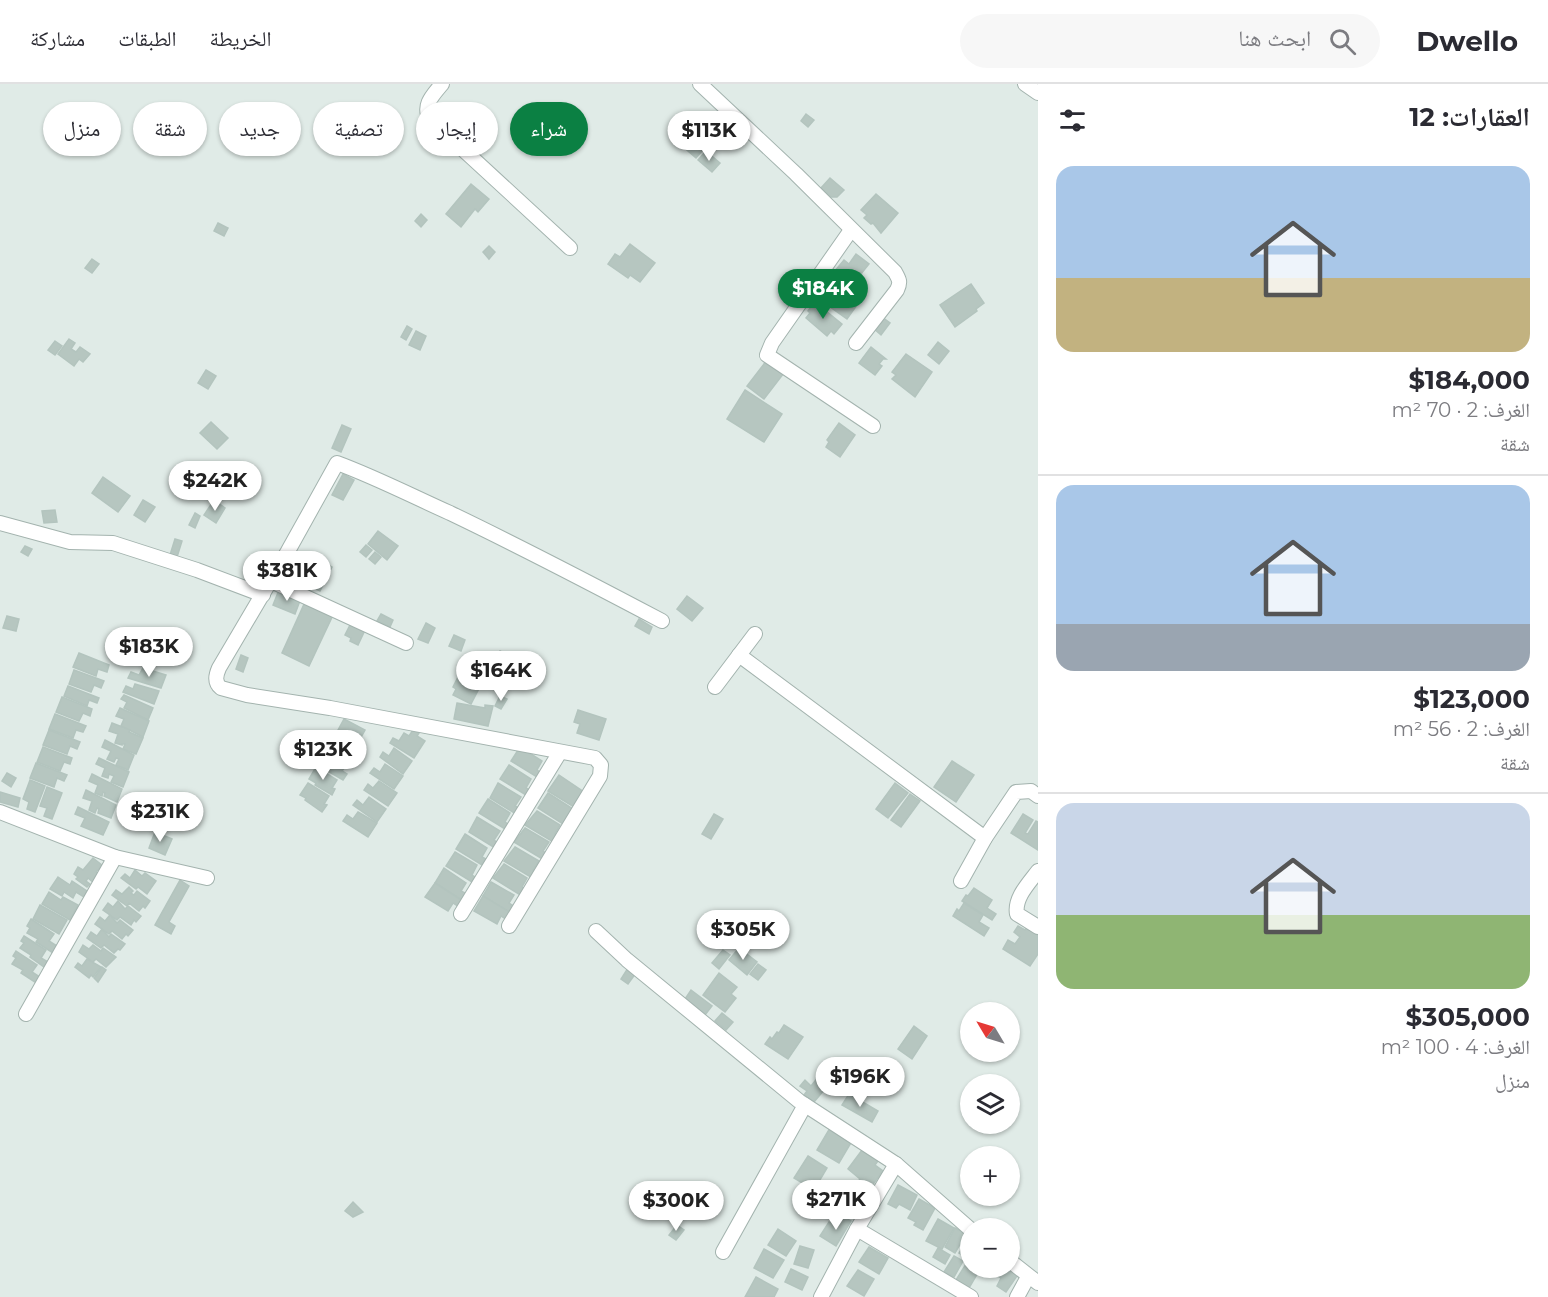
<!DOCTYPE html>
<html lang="ar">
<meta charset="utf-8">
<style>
:root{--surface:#fff;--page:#f7f7f7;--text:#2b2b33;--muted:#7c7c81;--line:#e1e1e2;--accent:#0b8043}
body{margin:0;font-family:Montserrat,"Noto Naskh Arabic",sans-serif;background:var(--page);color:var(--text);direction:rtl;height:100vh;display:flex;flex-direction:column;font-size:22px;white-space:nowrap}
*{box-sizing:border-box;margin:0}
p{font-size:20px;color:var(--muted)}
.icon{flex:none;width:33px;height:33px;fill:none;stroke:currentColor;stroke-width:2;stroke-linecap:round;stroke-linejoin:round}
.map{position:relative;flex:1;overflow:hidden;direction:ltr}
.drawer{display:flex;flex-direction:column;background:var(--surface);width:510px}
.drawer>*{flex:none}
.banner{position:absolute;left:18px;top:18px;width:570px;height:54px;direction:rtl;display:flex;gap:12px}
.needle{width:39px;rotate:308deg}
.fabs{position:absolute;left:960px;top:918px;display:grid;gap:12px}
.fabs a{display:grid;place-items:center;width:60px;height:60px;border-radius:50%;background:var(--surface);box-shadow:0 2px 4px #0004;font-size:30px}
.price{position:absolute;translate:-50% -51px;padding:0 14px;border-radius:21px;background:#fff;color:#222;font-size:20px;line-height:39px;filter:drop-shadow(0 2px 3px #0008)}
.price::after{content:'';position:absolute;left:50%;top:36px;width:18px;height:14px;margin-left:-9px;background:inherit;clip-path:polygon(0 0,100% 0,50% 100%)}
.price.selected{background:var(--accent);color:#fff}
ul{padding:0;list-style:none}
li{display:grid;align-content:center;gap:12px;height:318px;padding:0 18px}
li+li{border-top:2px solid var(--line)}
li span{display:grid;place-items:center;height:186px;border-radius:18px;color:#555}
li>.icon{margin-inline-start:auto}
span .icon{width:108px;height:108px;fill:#fffc;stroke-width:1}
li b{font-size:26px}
h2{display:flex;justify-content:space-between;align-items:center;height:72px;padding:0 18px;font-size:26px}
.tag{padding:0 21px;border-radius:27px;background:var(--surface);box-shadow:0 2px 4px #0004;font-size:21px;line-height:54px}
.tag.selected{background:var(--accent);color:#fff}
header{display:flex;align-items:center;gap:36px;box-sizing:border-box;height:84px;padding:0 30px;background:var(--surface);border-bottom:2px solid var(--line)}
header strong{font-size:28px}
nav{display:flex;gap:33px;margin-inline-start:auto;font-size:21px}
.search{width:420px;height:54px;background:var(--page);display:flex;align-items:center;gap:15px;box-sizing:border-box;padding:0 21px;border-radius:33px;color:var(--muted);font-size:22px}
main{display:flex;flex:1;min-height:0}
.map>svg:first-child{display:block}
</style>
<header>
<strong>Dwello</strong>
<div class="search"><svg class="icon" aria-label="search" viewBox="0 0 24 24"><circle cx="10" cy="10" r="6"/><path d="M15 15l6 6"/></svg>ابحث هنا</div>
<nav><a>الخريطة</a><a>الطبقات</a><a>مشاركة</a></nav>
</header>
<main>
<section class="drawer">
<h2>العقارات: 12<svg class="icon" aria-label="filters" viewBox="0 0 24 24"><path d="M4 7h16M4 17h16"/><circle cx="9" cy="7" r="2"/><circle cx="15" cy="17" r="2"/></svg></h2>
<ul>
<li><span style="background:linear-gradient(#a9c7e8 60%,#c2b280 0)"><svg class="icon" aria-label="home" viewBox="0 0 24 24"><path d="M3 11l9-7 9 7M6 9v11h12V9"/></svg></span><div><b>$184,000</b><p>الغرف: 2 · 70 m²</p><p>شقة</p></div></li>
<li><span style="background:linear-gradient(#a9c7e8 75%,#9aa5b1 0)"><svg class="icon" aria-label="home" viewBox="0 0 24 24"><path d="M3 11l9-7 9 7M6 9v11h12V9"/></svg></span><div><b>$123,000</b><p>الغرف: 2 · 56 m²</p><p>شقة</p></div></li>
<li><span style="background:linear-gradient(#c9d6e8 60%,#8fb573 0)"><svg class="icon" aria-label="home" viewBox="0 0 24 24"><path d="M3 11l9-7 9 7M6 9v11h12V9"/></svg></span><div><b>$305,000</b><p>الغرف: 4 · 100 m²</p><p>منزل</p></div></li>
</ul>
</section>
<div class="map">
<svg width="1038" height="1213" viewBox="0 0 1038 1213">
<rect width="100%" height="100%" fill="#e0ebe7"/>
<g fill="#b6c6c0" stroke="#b3c4be" stroke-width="1.5">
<path d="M450 19 462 30 452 41 440 31Z"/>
<path d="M806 30 814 36 808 43 801 37Z"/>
<path d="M692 31 708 45 705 48 713 54 696 74 674 55 679 49 677 48Z"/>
<path d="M706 67 720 79 712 88 698 76Z"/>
<path d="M830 94 844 106 837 113H831L821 104Z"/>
<path d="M471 100 489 115 478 128 475 125 461 143 446 130Z"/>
<path d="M876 110 898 129 881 149 873 139 871 140 864 134 867 131 861 126Z"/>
<path d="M421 130 427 136 421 143 415 137Z"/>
<path d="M218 139 228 144 224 152 214 147Z"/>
<path d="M630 160 655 179 640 198 630 191 628 194 608 180 615 170 620 173Z"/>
<path d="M489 162 495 168 489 175 483 168Z"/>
<path d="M856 170 869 180 849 205 829 190 832 186 834 188 844 176 849 180Z"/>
<path d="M92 175 99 180 92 189 85 184Z"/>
<path d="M971 200 984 219 976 225 977 227 955 243 940 221Z"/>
<path d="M828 203 837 209 838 207 857 221 847 235 819 215Z"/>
<path d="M813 220 820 225 821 223 842 240 834 250 831 247 827 252 806 234 810 229 808 227Z"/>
<path d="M882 233 890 239 881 251 873 244Z"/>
<path d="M407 242 412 245 406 256 401 253Z"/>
<path d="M416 247 426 252 420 266 409 261Z"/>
<path d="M69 255 75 259 71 265 76 268 80 263 90 270 83 278 79 275 74 282 58 270Z"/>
<path d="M55 257 62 262 55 271 48 266Z"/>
<path d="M938 258 949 267 939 280 928 271Z"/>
<path d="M871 263 886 275H883L879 280 882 282 875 291 859 279Z"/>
<path d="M906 270 932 288 915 313 892 295 896 291 892 288Z"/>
<path d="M767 276 784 289 764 315 747 302Z"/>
<path d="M206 286 216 292 208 305 198 299Z"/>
<path d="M745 306 782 330 764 358 727 335Z"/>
<path d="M211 338 228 354 217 365 200 349Z"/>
<path d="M839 339 855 351 840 373 826 363 829 358 827 356Z"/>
<path d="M342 341 351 345 341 368 332 364Z"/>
<path d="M216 384 224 392 219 397 211 390Z"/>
<path d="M343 390 354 396 343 416 332 411Z"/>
<path d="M103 393 130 412 118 428 92 409Z"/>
<path d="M143 416 155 423 145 438 134 431Z"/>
<path d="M214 416 225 424 216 439 204 431Z"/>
<path d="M55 426 57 438 44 439 42 427Z"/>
<path d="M195 429 200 432 195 444 189 441Z"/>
<path d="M378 447 398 462 387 476 368 460Z"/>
<path d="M175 455 182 457 177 473 170 471Z"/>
<path d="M366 461 372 466 366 473 360 468Z"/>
<path d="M25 462 32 465 28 472 21 468Z"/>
<path d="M303 468 332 483 320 507 291 493Z"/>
<path d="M375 468 381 473 375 480 369 475Z"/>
<path d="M279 506 301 514 295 530 273 521Z"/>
<path d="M687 512 703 524 692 537 677 525Z"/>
<path d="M305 518 333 531 309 582 282 569Z"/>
<path d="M381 530 393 536 390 543 377 537Z"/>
<path d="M7 532 19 535 16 547 3 544Z"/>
<path d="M639 535 652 543 649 550 635 542Z"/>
<path d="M351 539 365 546 358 561 350 557 351 554 345 551Z"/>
<path d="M426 539 435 544 428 559 418 555Z"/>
<path d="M454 551 465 556 461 567 449 562Z"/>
<path d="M500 567 521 578 509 599 488 587Z"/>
<path d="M79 569 109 581 107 588 98 585 96 592 73 583Z"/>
<path d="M241 571 248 574 243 588 236 585Z"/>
<path d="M472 581 487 589 471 620 453 611 456 605 453 603 462 585 469 588Z"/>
<path d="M143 584 166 591 161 604 128 594 131 588 139 591Z"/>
<path d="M74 586 104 597 101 604 94 601 91 608 69 600Z"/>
<path d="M135 600 159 607 154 620 123 608 126 602 133 605Z"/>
<path d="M68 602 99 614 97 619 89 616 87 622 64 612Z"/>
<path d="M124 611 153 624 148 636 124 624 127 618 121 615Z"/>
<path d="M500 612 507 615 501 625 495 622Z"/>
<path d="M62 613 92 625 90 632 83 629 79 637 56 628Z"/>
<path d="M457 619 485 624V621L493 622 488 642 454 635Z"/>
<path d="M120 624 149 637 143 653 121 642 124 635 116 632Z"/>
<path d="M578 626 606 635 599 656 577 649 580 640 574 638Z"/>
<path d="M55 630 86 642 83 648 76 646 73 654 49 645Z"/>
<path d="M344 635 365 646 359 657 363 659 362 662 337 648Z"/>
<path d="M112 639 130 646 129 648 143 654 136 670 123 665 125 660H122V661L115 659 118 650 109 647Z"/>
<path d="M49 646 80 658 77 665 70 662 67 670 43 661Z"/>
<path d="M413 646 419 649 417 652 425 657 414 674 390 659 393 654 399 657 404 649 409 652Z"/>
<path d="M336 650 357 662 351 671 355 673 351 679 333 669 335 666 328 663Z"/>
<path d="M105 656 134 671 128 686 116 681 119 675 116 674 114 678 107 675 111 667 102 663Z"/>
<path d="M43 663 72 674 70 680 64 678 60 687 37 678Z"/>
<path d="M520 663 542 677 537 686 540 688 537 693 511 677Z"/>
<path d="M394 664 412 677 403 690 380 673 383 668 389 672Z"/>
<path d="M325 667 347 680 342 687 347 690 343 696 324 685 325 683 318 679Z"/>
<path d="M99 674 129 688 123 703 111 698 114 692 109 690 108 694 102 692 105 684 96 680Z"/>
<path d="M952 677 974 691 956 718 934 703Z"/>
<path d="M36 679 67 691 64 697 57 694 54 703 30 694Z"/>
<path d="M385 680 403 692 394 705 370 689 374 684 380 688Z"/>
<path d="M509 681 531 695 526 704 530 706 526 711 500 695Z"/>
<path d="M316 683 337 696 332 704 335 705 332 711 315 701 316 699 309 695Z"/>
<path d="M7 689 16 694 11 703 2 697Z"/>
<path d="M92 690 122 705 117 718 104 712 105 709 103 708 102 712 95 709 98 701 89 697Z"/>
<path d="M559 691 584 708 574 723 548 707Z"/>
<path d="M30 696 45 702 35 728 27 725 29 718 23 715Z"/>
<path d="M379 697 397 709 388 722 364 706 368 700 373 704Z"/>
<path d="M308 699 329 712 324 720 327 721 322 728 305 716 306 714 300 711Z"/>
<path d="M498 699 521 713 515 722 519 724 516 730 490 714Z"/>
<path d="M895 699 908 709 888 734 876 725Z"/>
<path d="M47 703 62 709 52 735 44 732 47 724 40 722Z"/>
<path d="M86 706 116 721 111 734 98 729 99 725 97 724 95 729 89 726 92 717 83 714Z"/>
<path d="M0 708 20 714 18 723 0 718Z"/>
<path d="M548 709 573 725 563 740 538 724Z"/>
<path d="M910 710 920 717 901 743 891 736Z"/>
<path d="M369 713 386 725 377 738 353 721 357 716 363 721Z"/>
<path d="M488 715 510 729 505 738 508 740 505 745 479 729Z"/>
<path d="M78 723 109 738 103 751 81 742 85 734 75 730Z"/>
<path d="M537 727 560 741 555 750 559 753 555 759 525 741Z"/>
<path d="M358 728 377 739 368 753 343 737 347 731 353 735Z"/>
<path d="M714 730 723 735 711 755 702 750Z"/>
<path d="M1023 730 1033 736 1025 749 1028 750 1036 737 1038 738V766L1011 749Z"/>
<path d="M477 733 500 747 494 756 498 759 495 764 469 748Z"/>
<path d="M525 744 549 758 543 767 547 770 544 776 514 758Z"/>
<path d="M155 748 172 755 165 771 149 764Z"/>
<path d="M465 750 487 764 482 773 486 775 482 781 456 765Z"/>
<path d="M515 763 539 777 533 786 537 789 534 795 504 777Z"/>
<path d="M455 768 477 781 472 791 475 793 472 798 446 782Z"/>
<path d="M93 774 102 781 96 788 101 792 95 800 88 794 86 797 90 800 87 803 76 795 78 793 74 790 78 783 83 786Z"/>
<path d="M504 780 527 794 522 803 526 806 522 812 493 794Z"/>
<path d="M444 784 466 799 461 807 467 810 463 817 435 799Z"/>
<path d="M135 786 142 792 145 789 156 797 147 810 138 803 136 805 121 794 125 790 130 794Z"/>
<path d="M58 793 70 801 72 797 87 807 84 813 76 808 73 814 64 808 62 812 50 805Z"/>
<path d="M180 796 189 802 169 838 175 842 171 850 155 841Z"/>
<path d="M491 798 514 811 509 819 515 823 511 829 483 812Z"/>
<path d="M435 799 463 817 459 823 453 819 448 827 425 813Z"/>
<path d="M129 803 133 807 131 809 134 811 137 807 150 817 145 824 143 822 139 827 129 819 127 822 112 811 116 806 122 810Z"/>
<path d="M974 804 992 816 987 824 996 830 992 836 962 817 966 811 968 812Z"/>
<path d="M49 808 61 816 63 813 78 821 70 836 42 820Z"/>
<path d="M483 812 511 829 507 836 501 832 497 840 474 827Z"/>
<path d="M118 817 125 825 128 822 141 832 136 838 134 836 131 841 120 833 117 836 103 826 108 819 113 823Z"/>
<path d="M964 819 983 831 979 838 989 844 984 852 953 832 957 825 959 827Z"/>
<path d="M40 821 67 836 59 850 33 835Z"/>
<path d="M110 831 117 839 120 836 133 846 128 852 126 850 122 855 112 847 109 850 95 840 100 833 105 837Z"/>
<path d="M31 835 54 850 49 857 57 862 53 869 36 858 38 855 27 849 30 844 27 842Z"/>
<path d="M1029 840 1038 847V870L1030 882 1003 865 1008 856 1015 860 1020 853 1014 848 1018 842 1025 846Z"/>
<path d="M102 845 109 853 111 850 125 860 120 866 118 865 114 869 104 861 101 864 87 854 91 848 97 852Z"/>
<path d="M24 852 46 866 41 874 48 878 44 883 30 873 31 871 20 864 24 859 21 857Z"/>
<path d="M83 861 89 865 93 861 101 867 103 864 116 873 106 883 96 875 93 878 79 868Z"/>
<path d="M739 864 757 878 747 891 729 876Z"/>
<path d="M723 866 730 871 719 885 712 879Z"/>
<path d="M16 867 37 881 32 888 40 893 38 900 21 889 23 886 12 880 16 874 13 872Z"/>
<path d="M87 875 101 883 93 893 91 891 89 894 75 883 78 879 82 882Z"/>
<path d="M758 880 766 886 758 896 750 890Z"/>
<path d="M102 883 106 886 98 898 94 894Z"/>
<path d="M628 884 636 889 628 900 621 895Z"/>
<path d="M719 889 737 903 731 910 736 914 725 928 703 911Z"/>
<path d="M691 906 712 922 705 931 685 915Z"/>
<path d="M722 929 733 938 726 946 715 937Z"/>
<path d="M784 941 803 953 788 975 765 960 770 953 772 955 777 948 779 949Z"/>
<path d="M914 942 927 952 912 975 898 965Z"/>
<path d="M819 992 829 1000 814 1018 804 1011 807 1007 800 1002 805 996 811 1002Z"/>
<path d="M849 1010 878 1027 872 1038 842 1021Z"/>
<path d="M830 1044 852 1057 839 1079 817 1066Z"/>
<path d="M865 1062 880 1074 875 1081 883 1087 865 1111 854 1103 860 1095 848 1085Z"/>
<path d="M808 1072 827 1084 814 1106 794 1094Z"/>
<path d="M898 1101 917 1111 910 1126 899 1120 896 1124 888 1120Z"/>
<path d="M919 1115 935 1124 923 1146 914 1141 916 1138 908 1134Z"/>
<path d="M353 1118 363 1128 353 1133 345 1127Z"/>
<path d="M842 1132 851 1137 836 1162 820 1152 829 1138 836 1142Z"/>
<path d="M938 1135 954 1144 942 1165 926 1157Z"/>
<path d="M677 1141 684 1146 676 1156 669 1151Z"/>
<path d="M955 1144 966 1150 955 1169 945 1163Z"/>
<path d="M778 1145 796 1157 786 1172 768 1161Z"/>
<path d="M969 1154 970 1156V1176L959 1169Z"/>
<path d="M800 1162 814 1166 808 1184 794 1180Z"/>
<path d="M869 1163 888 1174 879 1190 859 1178Z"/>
<path d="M938 1164 950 1171 945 1180 933 1173Z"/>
<path d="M764 1165 784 1176 773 1194 754 1184Z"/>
<path d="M954 1172 963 1177 954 1193 944 1188Z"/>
<path d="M966 1180 979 1187 969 1204 956 1196Z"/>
<path d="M992 1184H1006L1005 1186 1008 1188 1010 1184 1019 1189 1006 1208 997 1202 1001 1194 990 1187Z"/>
<path d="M791 1185 808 1193 802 1206 785 1198Z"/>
<path d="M858 1186 874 1195 864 1212 847 1202Z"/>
<path d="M756 1193 778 1205 774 1213H745Z"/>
</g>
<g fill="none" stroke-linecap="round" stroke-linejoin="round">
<defs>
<g id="street">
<path d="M442 0C433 11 422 21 430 35L570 164"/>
<path d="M700 0 796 90 895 188C899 195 901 198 897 206L856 259"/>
<path d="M1025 0 1038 9"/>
<path d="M851 146 772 259 767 271 873 342"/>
<path d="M0 439 70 458 113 459 197 486 263 511"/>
<path d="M271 497 406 559"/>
<path d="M739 571 985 754"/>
<path d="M715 603 755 550"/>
<path d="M0 728 115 773 207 794"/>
<path d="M1038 787C1029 799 1014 814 1017 830L1038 843"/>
<path d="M961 797 985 754 1016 708 1031 707 1038 712"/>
<path d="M461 830 560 668"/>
<path d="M509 842 600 692 601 681 595 674 330 624 247 611 221 604C214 598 216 591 219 584L288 467 337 379C375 393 412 412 450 429 521 463 592 500 662 537"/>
<path d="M596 847 627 876 799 1017 896 1080 970 1145"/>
<path d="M26 930 115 773"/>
<path d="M857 1145 971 1213"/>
<path d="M723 1168 805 1021"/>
<path d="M1010 1177 1038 1199"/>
<path d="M821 1213 857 1145 896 1080"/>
<path d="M1017 1213 1028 1193"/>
</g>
</defs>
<use href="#street" stroke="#a3b3ae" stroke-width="16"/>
<use href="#street" stroke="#fff" stroke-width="14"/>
</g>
</svg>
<div class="fabs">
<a><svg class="needle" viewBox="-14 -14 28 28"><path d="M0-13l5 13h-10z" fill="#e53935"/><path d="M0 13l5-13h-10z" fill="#7c7c81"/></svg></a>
<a><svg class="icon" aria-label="layers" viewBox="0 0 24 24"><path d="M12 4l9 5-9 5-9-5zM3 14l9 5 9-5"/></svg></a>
<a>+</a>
<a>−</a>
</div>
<b class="price" style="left:709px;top:78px">$113K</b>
<b class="price selected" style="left:823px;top:236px">$184K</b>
<b class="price" style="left:215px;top:428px">$242K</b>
<b class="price" style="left:287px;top:518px">$381K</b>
<b class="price" style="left:149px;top:594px">$183K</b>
<b class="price" style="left:501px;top:618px">$164K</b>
<b class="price" style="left:323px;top:697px">$123K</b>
<b class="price" style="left:160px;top:759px">$231K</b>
<b class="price" style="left:743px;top:877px">$305K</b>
<b class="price" style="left:860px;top:1024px">$196K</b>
<b class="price" style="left:836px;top:1147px">$271K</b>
<b class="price" style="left:676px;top:1148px">$300K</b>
<div class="banner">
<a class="tag selected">شراء</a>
<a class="tag">إيجار</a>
<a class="tag">تصفية</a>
<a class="tag">جديد</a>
<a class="tag">شقة</a>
<a class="tag">منزل</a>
</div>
</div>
</main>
